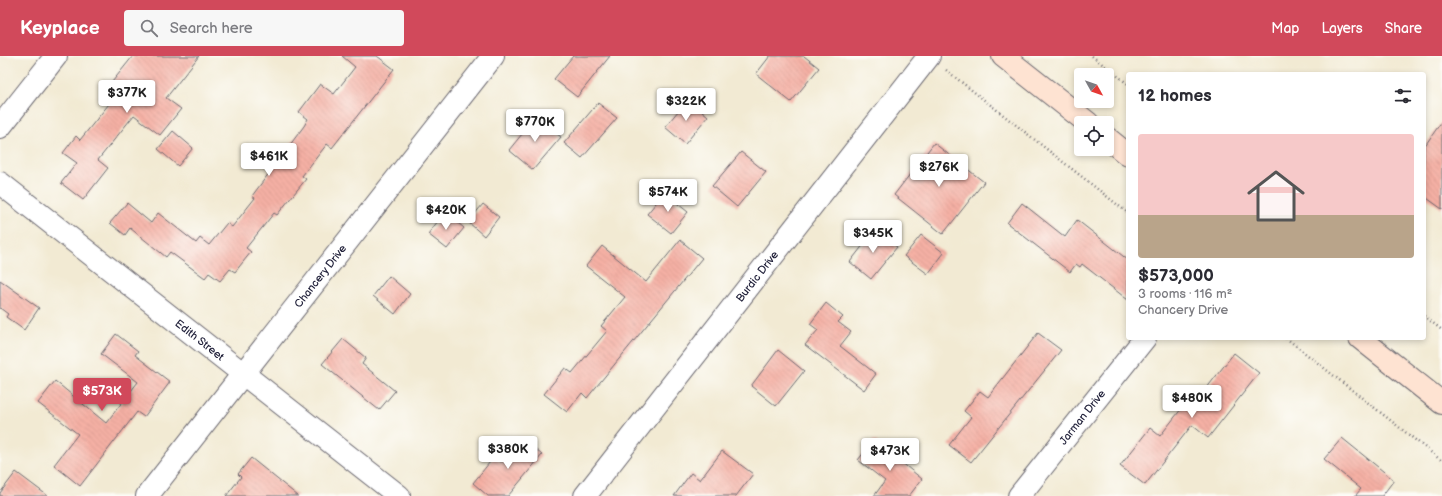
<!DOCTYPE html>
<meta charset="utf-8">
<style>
:root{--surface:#fff;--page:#f7f7f7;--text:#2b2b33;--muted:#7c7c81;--accent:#d1495b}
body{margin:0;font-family:"Balsamiq Sans",sans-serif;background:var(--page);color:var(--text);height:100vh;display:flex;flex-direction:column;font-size:15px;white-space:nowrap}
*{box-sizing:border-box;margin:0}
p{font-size:13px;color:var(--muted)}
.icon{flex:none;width:22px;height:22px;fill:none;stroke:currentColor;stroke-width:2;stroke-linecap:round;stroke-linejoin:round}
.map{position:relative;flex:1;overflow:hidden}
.drawer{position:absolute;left:1126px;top:16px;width:300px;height:268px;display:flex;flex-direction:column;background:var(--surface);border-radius:4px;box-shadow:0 2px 6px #0003}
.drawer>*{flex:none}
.needle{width:26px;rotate:130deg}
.fabs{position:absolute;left:1074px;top:12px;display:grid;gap:8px}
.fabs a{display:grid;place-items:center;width:40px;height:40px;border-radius:4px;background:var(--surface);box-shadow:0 2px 6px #0003;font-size:20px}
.price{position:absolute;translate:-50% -34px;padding:0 9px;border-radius:4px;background:#fff;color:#222;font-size:13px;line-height:26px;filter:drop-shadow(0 1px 2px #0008)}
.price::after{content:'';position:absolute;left:50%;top:24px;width:12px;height:9px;margin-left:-6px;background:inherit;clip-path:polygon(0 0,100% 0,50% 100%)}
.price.on{background:var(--accent);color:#fff}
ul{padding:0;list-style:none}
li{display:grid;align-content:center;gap:8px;height:212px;padding:0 12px}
li span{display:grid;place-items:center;height:124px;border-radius:4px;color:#555}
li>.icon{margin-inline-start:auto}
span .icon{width:72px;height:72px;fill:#fffc;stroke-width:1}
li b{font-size:17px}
h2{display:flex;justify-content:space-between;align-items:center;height:48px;padding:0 12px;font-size:17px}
header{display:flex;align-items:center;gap:24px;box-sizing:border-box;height:56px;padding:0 20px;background:var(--accent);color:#fff}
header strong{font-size:19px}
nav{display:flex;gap:22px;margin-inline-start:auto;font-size:14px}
.search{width:280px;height:36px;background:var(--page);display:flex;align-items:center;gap:10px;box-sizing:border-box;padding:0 14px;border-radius:4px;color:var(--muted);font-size:15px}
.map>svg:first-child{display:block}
</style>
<header>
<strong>Keyplace</strong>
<div class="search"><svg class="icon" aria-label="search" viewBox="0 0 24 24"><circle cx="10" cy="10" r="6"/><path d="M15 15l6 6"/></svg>Search here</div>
<nav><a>Map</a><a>Layers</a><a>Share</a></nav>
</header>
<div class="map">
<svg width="1442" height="440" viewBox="0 0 1442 440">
<defs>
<pattern id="building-back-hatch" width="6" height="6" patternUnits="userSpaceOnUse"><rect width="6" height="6" fill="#f5b0a4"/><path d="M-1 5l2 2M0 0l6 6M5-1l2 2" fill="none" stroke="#d2978e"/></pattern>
</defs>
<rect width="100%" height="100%" fill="#fdfcf7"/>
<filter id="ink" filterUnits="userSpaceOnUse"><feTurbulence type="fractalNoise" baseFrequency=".025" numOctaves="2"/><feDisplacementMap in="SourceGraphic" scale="8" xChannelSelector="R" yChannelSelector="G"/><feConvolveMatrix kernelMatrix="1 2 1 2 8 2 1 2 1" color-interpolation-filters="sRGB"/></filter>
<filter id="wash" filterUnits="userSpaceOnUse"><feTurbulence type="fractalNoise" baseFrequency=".012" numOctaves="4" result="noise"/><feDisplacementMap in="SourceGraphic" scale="16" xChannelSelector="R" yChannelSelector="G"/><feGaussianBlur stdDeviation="0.9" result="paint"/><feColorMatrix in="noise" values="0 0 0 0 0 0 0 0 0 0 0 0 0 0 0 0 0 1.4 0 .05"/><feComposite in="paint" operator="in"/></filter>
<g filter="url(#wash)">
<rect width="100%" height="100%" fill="#f2ead3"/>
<g id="blocks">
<g fill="url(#building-back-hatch)">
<path d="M133 0H199L166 42 181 53 160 79 134 59 98 104 108 112 83 144 61 127 77 107 63 97 76 80 80 84 113 43 104 36Z"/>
<path d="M342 0H377L394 13 332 92 327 88 302 120 306 123 277 159 274 157 246 192 251 196 235 216 230 213 220 225 209 217 205 222 170 196 166 201 130 172 125 179 110 167 127 147 151 167 158 157 196 187 200 182 209 189 227 167 232 171 255 142 252 140 304 70 308 63 299 56 320 28 334 38 355 11Z"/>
<path d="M573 0H610L577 41 554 23Z"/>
<path d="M770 0H804L819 12 791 46 756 18Z"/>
<path d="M688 43 708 60 685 88 665 71Z"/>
<path d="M598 47 617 62 582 102 564 87Z"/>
<path d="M536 61 561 81 533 114 509 94Z"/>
<path d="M1442 65V153L1424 140V91Z"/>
<path d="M173 75 193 92 178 110 158 93Z"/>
<path d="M934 87 984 126 943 178 894 139Z"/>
<path d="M741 96 766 116 737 151 712 130Z"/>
<path d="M664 137 688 156 671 177 647 158Z"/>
<path d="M1022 147 1065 181 1077 164 1128 204V244L1082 208 1080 211 1076 208 1070 216 1007 167Z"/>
<path d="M483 148 499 161 484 180 468 166Z"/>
<path d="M445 156 464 172 447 193 428 178Z"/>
<path d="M875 174 897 191 871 223 850 206Z"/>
<path d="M921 179 944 197 928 218 904 200Z"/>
<path d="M680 184 702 202 587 342 582 337 567 356 544 338 565 312 572 317 607 275 601 270 625 241 586 210 602 190 646 226Z"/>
<path d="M389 220 410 238 395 258 373 240Z"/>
<path d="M0 224 39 252 24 274 6 261 8 258 0 252Z"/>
<path d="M826 247 843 261 838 266 851 276 840 290 876 318 864 334 805 289 818 274 810 268Z"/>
<path d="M1038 277 1061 294 971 406 949 389 971 361 964 355 980 335 988 341Z"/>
<path d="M116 278 138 295 135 299 170 326 144 361 137 356 80 430 54 409 78 378 38 347 55 325 106 367 138 326 101 298Z"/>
<path d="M343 283 366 302 362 308 395 335 379 354 322 308Z"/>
<path d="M778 294 804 315 776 350 751 330Z"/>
<path d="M1234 297 1259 317 1208 382 1192 369 1145 429 1120 410 1150 372 1160 380 1193 338 1199 342Z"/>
<path d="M521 381 542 399 508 440H488L473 427 494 401 501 406Z"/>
<path d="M1342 382 1394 424 1382 440H1355L1361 433 1324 403Z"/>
<path d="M874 384 922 423 909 440H874L885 425 858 404Z"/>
<path d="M722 395 753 418 736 440H674L691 417 700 424Z"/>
<path d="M251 402 298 440H226L241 421 238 418Z"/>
<path d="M16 416 48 440H0V437Z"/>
</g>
</g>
</g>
<g filter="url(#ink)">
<use href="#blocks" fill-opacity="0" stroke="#6b6870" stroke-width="1"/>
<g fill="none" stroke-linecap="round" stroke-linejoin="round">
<defs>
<g id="street">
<path d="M0 71 56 0"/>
<path id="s1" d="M0 127 399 440"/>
<path id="s2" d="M147 440 493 0"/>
<path id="s3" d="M585 440 929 0"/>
<path id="s4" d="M1019 440 1145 282"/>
</g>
<g id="secondary">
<path d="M1003 0 1088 67"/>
<path d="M1107 82 1128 99"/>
<path d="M1360 282 1442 347"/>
</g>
</defs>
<use href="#street" stroke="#6b6870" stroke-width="24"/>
<use href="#secondary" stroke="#6b6870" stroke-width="24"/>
<g stroke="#6b6870" stroke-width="2.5" stroke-dasharray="1 3" stroke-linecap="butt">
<path d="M1092 0 1128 28"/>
<path d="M946 14 1128 157"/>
<path d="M1424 260 1442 274"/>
<path d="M1286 282 1442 405"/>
</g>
<use href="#street" stroke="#fff" stroke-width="22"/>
<use href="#secondary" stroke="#fee3d2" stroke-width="22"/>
</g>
</g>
<g text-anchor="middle" stroke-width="3" stroke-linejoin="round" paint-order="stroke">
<g font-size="11" fill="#22223b" stroke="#fdfcf7">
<text dy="4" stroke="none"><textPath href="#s2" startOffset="280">Chancery Drive</textPath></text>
<text dy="4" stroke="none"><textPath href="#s3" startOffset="279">Burdic Drive</textPath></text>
<text dy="4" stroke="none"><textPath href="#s1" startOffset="254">Edith Street</textPath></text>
<text dy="4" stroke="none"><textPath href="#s4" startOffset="101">Jarman Drive</textPath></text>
</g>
</g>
</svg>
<div class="fabs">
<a><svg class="needle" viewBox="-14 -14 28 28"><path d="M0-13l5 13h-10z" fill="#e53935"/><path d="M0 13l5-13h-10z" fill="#7c7c81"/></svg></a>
<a><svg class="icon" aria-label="locate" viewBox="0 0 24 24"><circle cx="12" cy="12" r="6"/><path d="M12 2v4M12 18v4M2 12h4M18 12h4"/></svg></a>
</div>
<b class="price" style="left:127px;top:58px">$377K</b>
<b class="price" style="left:686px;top:66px">$322K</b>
<b class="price" style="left:535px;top:87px">$770K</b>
<b class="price" style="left:269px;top:121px">$461K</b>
<b class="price" style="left:939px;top:132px">$276K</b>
<b class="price" style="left:668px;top:157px">$574K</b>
<b class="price" style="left:446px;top:175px">$420K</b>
<b class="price" style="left:873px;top:198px">$345K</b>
<b class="price on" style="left:102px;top:356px">$573K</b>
<b class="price" style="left:1192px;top:363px">$480K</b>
<b class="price" style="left:508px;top:414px">$380K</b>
<b class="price" style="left:890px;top:416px">$473K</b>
<section class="drawer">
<h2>12 homes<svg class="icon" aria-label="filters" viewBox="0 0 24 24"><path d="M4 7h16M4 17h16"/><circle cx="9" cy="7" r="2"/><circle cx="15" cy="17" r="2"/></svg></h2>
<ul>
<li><span style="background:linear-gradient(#f6c9c9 65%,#b9a48a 0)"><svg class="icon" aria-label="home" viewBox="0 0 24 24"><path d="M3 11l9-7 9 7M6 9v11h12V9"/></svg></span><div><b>$573,000</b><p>3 rooms · 116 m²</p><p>Chancery Drive</p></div></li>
</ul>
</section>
</div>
